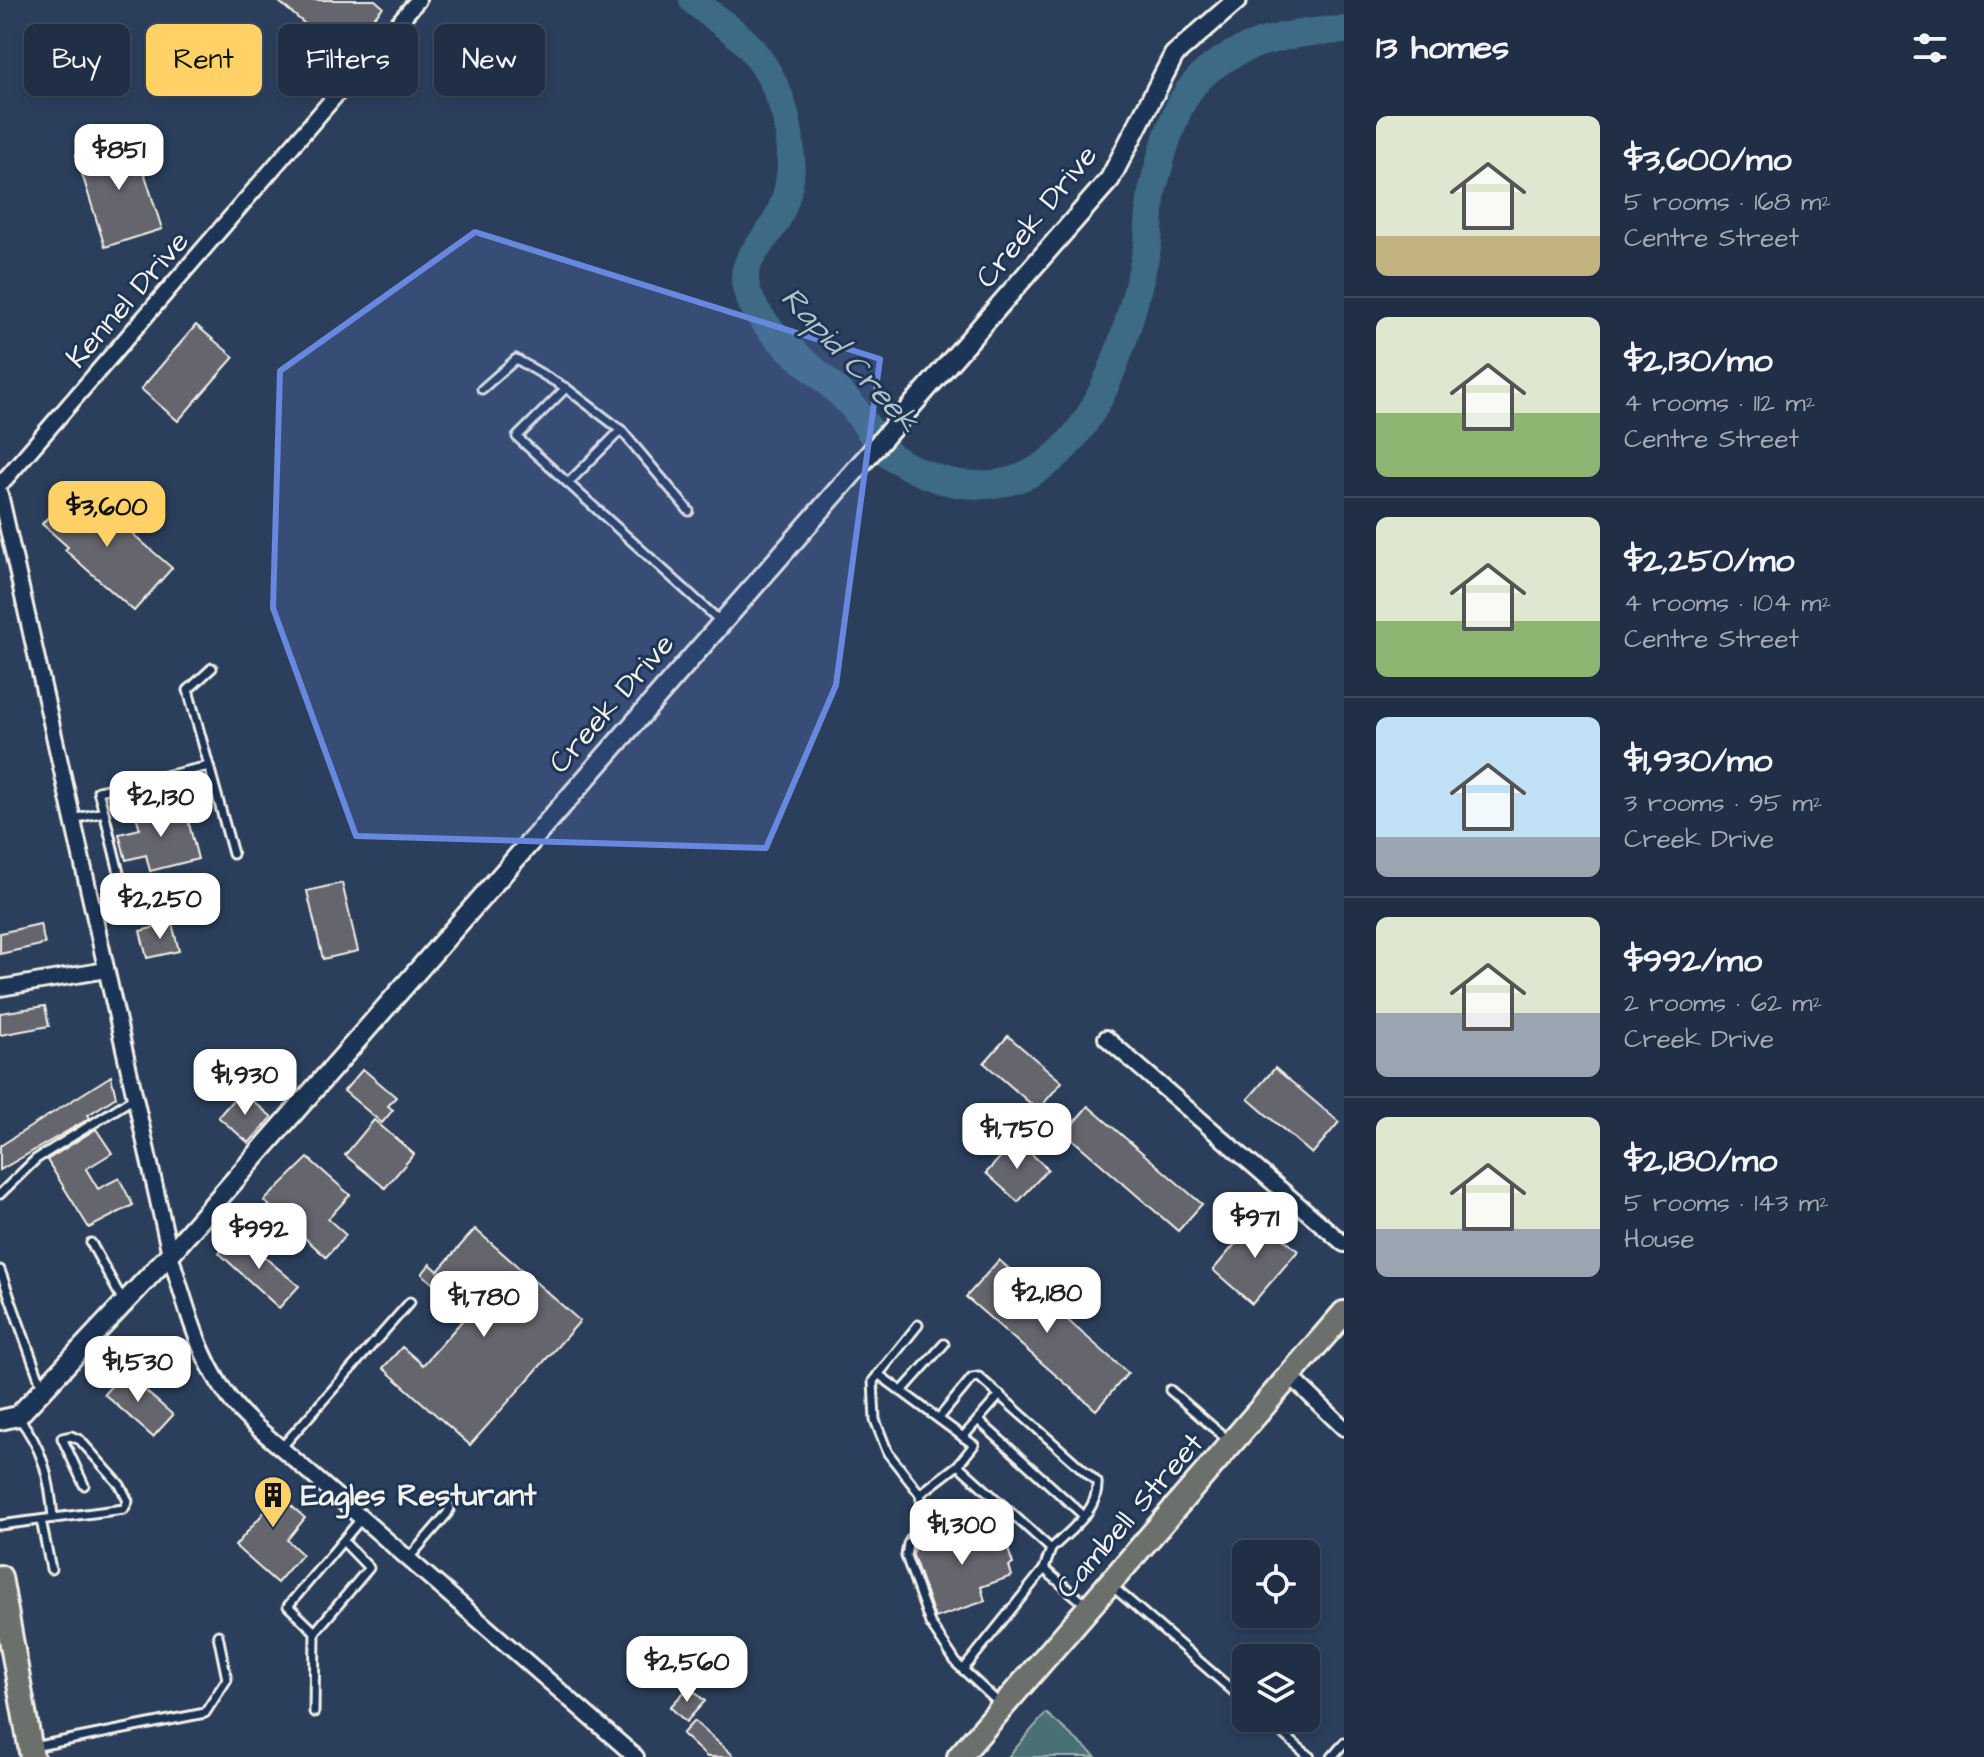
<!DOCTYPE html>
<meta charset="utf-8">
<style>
:root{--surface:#202f45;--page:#28374c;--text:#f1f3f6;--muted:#a2a9b3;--line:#3d4a5e;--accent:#ffd166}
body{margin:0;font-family:"Architects Daughter",sans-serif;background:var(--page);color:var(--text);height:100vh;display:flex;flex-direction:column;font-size:30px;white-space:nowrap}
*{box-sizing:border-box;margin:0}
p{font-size:26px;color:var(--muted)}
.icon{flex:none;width:44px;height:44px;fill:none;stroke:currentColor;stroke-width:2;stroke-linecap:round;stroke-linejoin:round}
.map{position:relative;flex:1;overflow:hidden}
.side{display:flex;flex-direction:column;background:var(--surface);width:640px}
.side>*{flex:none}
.top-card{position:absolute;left:24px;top:24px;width:760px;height:72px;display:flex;gap:16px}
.buttons{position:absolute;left:1232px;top:1540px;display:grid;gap:16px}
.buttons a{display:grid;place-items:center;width:88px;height:88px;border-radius:12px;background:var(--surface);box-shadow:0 4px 12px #0003,0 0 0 2px var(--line);font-size:40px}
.price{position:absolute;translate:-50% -68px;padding:0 18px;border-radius:16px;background:#fff;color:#222;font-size:26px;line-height:52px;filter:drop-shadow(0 2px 4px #0008)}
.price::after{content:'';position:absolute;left:50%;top:48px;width:24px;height:18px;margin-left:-12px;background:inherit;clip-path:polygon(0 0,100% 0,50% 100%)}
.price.on{background:var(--accent);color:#111}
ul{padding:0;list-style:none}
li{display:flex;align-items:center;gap:24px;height:200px;padding:0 32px}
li+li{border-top:2px solid var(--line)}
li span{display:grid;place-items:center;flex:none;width:224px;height:160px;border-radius:12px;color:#555}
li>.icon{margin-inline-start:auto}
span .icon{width:96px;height:96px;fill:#fffc;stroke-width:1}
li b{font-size:34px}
h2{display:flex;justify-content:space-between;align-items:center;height:96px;padding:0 32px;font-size:34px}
.pill{padding:0 28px;border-radius:12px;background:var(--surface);box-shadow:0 4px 12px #0003,0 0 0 2px var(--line);font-size:28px;line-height:72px}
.pill.on{background:var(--accent);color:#111}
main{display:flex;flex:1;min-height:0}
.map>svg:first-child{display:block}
</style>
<main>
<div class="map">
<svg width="1344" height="1757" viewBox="0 0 1344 1757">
<rect width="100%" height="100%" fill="#2b3f5c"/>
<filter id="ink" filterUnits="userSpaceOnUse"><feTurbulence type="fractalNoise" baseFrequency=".0125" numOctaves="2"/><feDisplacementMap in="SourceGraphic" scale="16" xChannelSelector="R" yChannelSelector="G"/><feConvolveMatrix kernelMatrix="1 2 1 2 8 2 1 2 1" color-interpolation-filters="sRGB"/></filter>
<g filter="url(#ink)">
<path fill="#497074" stroke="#9eb0ae" stroke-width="2" d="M1046 1713 1096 1757H1008Z"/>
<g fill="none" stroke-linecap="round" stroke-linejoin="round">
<path stroke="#3e6a84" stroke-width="28" d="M693 0C711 17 738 31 753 51 790 97 805 169 775 223 763 244 740 260 746 287 757 334 822 370 853 407 866 422 878 448 894 458 929 480 966 491 1006 482 1096 462 1129 331 1146 253 1151 232 1148 209 1153 188 1160 160 1169 126 1183 100 1213 46 1288 31 1344 30"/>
</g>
<g fill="#65656e" stroke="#f4f1e8" stroke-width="2">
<path d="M277 0H375L383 7 341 55Z"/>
<path d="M133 137 162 229 105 247 76 155Z"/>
<path d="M196 325 234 357 178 421 141 389Z"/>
<path d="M74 488 100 511 103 508 172 568 134 611 65 550 68 547 42 524Z"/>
<path d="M184 804 198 859 150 871 146 855 126 860 119 834 140 829 136 816Z"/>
<path d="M342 883 358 951 323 959 307 891Z"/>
<path d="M172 923 179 951 147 958 140 931Z"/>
<path d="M40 924 45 944 0 954V933Z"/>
<path d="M45 1006 49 1026 0 1035V1013Z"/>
<path d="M1008 1036 1062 1082 1038 1110 984 1063Z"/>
<path d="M1275 1068 1339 1122 1312 1154 1248 1099Z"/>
<path d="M363 1069 396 1097 388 1106 393 1110 382 1123 344 1091Z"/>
<path d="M111 1076 116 1097 88 1115 90 1118 0 1170V1146Z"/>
<path d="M241 1091 272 1117 249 1143 218 1117Z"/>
<path d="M1088 1106 1202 1204 1178 1231 1065 1133Z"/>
<path d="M374 1120 414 1154 385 1188 345 1155Z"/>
<path d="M96 1129 112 1153 86 1169 98 1189 119 1178 133 1205 89 1228 47 1160Z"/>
<path d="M1016 1140 1048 1169 1018 1202 986 1173Z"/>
<path d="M308 1158 350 1195 328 1219 346 1235 326 1257 264 1201Z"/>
<path d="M1258 1217 1298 1251 1252 1304 1213 1270Z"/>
<path d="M475 1229 580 1321 470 1445 383 1368 402 1347 423 1365 468 1314 422 1274 430 1264 438 1271Z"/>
<path d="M237 1234 299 1286 279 1308 219 1253Z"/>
<path d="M999 1260 1128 1373 1096 1410 966 1297Z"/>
<path d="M124 1372 173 1415 153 1437 104 1394Z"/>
<path d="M279 1495 305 1518 287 1540 302 1554 277 1583 235 1546Z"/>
<path d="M988 1521 992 1533 997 1531 1001 1542 1005 1540 1013 1564 1009 1566 1012 1576 981 1587 985 1601 935 1618 913 1555 914 1547Z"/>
<path d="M689 1687 705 1701 686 1722 670 1707Z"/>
<path d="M694 1721 735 1757H707L682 1734Z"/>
</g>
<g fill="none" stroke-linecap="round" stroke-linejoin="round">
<defs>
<g id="service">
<path d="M566 388 517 437 720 621"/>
<path d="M482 389 516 359 566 388 621 430 689 511"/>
<path d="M568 483 621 430"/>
<path d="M209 766 188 690 212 668"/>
<path d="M104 812 98 791 209 766 233 854"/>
<path d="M73 819 104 812 126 901"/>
<path d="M93 910 195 884"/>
<path d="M0 1194 36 1159 134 1098"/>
<path d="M91 1243 123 1301"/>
<path d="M0 1270 42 1387"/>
<path d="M918 1325 873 1381 875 1420 888 1453 920 1494 924 1517 908 1544 906 1556 930 1623 957 1664 1001 1705"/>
<path d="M878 1374 974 1445 958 1465 920 1494"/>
<path d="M1170 1390 1229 1441"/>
<path d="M902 1391 944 1344"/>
<path d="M18 1417C43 1448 50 1479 53 1518"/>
<path d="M939 1418 972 1378 979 1377 1097 1482C1099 1511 1070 1530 1051 1549"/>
<path d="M978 1420 1084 1516"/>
<path d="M963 1437 1000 1395"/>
<path d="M281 1448 410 1302"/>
<path d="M958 1465 1051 1549 1044 1569 963 1670"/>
<path d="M41 1520 51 1569"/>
<path d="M0 1525 124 1509 128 1501 120 1485 80 1440 71 1436 62 1438 84 1485"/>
<path d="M409 1558 447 1514 450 1508 446 1496"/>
<path d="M1044 1569 1085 1604"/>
<path d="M1112 1586 1246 1702"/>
<path d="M315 1632 369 1568 343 1541"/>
<path d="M314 1712 315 1632 288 1606 361 1519"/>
<path d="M1264 1718 1310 1757"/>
<path d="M33 1747 205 1713 227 1679 218 1635"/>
<path d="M1332 1757 1344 1743"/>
</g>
<g id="minor">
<path d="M0 485 418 0"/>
<path d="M0 494 170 1254C187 1308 200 1367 240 1411 252 1424 267 1436 281 1448L636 1757"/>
<path d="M0 988 106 970"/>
<path d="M1106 1038 1344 1244"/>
<path d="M1289 1375 1344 1428"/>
</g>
<path id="tertiary" d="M0 1420 18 1416 170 1254 1110 179 1174 55 1237 0"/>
<g id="primary">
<path d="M0 1577 32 1757"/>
<path d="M959 1757 1344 1313"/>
</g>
</defs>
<use href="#service" stroke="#f4f1e8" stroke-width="13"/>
<use href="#minor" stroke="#f4f1e8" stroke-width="20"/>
<use href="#tertiary" stroke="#f4f1e8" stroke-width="24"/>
<use href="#primary" stroke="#f4f1e8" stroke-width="28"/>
<use href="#service" stroke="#1d3557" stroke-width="7"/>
<use href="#minor" stroke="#1d3557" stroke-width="14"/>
<use href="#tertiary" stroke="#1d3557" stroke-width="18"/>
<use href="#primary" stroke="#6c706d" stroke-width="22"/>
</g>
</g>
<path fill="#6887de" fill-opacity="0.2" stroke="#6887de" stroke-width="6" stroke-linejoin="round" d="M475 232 880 359 836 685 766 848 356 836 273 608 280 371Z"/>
<defs>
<symbol id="building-pin" viewBox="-11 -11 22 30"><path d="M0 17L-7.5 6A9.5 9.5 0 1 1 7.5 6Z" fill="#ffd166" stroke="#1d3557"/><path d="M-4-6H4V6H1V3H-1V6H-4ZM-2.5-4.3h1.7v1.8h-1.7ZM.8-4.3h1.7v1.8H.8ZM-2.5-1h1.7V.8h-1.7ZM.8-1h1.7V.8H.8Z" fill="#111"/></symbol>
</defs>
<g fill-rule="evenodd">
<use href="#building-pin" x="251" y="1473" width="44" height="60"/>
</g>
<g text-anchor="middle" stroke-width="6" stroke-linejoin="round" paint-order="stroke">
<g font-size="30" fill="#f4f1e8" stroke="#1d3557">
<text transform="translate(1036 216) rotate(-51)" y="10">Creek Drive</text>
<text transform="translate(127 299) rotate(-49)" y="10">Kennel Drive</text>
<text transform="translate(611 703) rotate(-49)" y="10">Creek Drive</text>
<text transform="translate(1129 1515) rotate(-49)" y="10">Cambell Street</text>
</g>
<g font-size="30" font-weight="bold" fill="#f4f1e8" stroke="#1d3557" text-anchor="start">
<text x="301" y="1505">Eagles Resturant</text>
</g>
<g font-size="32" font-style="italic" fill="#b4c2c5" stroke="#1d3557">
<text transform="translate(851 359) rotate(47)" y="11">Rapid Creek</text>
</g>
</g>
</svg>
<div class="buttons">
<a><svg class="icon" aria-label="locate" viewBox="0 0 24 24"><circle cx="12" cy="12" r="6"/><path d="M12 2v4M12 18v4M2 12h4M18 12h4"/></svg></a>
<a><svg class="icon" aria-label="layers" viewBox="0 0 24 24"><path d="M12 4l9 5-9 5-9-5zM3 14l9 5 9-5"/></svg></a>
</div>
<b class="price" style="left:119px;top:192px">$851</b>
<b class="price on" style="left:107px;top:549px">$3,600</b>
<b class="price" style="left:161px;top:839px">$2,130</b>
<b class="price" style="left:160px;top:941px">$2,250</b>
<b class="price" style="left:245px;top:1117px">$1,930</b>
<b class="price" style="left:1017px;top:1171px">$1,750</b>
<b class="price" style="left:1255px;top:1260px">$971</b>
<b class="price" style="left:259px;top:1271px">$992</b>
<b class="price" style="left:1047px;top:1335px">$2,180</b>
<b class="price" style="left:484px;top:1339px">$1,780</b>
<b class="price" style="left:138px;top:1404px">$1,530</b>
<b class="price" style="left:962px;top:1567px">$1,300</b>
<b class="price" style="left:687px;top:1704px">$2,560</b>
<div class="top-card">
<a class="pill">Buy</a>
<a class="pill on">Rent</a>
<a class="pill">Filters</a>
<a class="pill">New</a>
</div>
</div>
<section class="side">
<h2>13 homes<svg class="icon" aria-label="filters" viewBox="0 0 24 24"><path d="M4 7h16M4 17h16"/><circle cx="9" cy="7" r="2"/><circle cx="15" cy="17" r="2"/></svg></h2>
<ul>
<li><span style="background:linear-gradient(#dfe7d0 75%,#c2b280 0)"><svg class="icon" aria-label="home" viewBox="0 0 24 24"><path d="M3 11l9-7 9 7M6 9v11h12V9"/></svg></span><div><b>$3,600/mo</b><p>5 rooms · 168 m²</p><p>Centre Street</p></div></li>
<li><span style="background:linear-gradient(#dfe7d0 60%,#8fb573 0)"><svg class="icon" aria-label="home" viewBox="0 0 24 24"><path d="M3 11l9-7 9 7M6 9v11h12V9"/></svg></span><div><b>$2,130/mo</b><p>4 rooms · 112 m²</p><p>Centre Street</p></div></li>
<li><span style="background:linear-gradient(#dfe7d0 65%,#8fb573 0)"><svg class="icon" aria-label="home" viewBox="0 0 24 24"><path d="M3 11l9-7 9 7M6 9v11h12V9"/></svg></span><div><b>$2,250/mo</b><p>4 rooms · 104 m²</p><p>Centre Street</p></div></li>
<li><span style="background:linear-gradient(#bfe0f5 75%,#9aa5b1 0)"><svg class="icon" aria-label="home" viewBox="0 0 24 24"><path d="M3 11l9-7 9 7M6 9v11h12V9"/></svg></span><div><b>$1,930/mo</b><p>3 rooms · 95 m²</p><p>Creek Drive</p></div></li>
<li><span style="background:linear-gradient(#dfe7d0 60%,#9aa5b1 0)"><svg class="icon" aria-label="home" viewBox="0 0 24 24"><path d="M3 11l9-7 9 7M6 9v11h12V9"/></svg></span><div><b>$992/mo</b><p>2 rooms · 62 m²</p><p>Creek Drive</p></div></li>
<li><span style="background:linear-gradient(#dfe7d0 70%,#9aa5b1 0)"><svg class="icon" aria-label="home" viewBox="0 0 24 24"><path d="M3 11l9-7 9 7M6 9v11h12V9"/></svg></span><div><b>$2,180/mo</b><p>5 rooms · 143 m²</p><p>House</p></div></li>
</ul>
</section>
</main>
